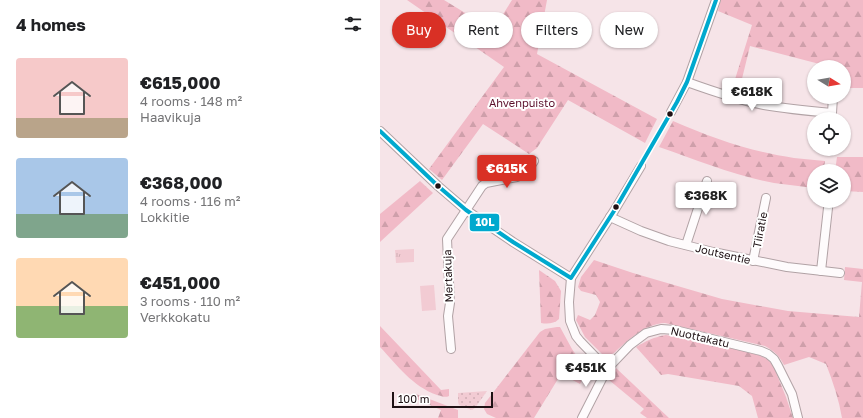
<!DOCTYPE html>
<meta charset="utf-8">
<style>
:root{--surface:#fff;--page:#f2f2f2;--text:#202124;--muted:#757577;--accent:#d93025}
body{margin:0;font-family:"Golos Text",sans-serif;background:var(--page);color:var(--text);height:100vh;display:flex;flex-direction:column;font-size:15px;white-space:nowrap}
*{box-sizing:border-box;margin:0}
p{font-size:13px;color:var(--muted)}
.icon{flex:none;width:22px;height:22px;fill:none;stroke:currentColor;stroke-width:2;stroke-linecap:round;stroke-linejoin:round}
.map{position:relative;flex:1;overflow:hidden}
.panel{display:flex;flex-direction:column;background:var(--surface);width:380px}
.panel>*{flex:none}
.hud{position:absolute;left:12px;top:12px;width:380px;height:36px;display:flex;gap:8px}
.needle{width:26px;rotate:101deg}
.tools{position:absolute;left:427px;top:60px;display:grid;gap:8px}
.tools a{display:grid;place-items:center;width:44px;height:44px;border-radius:50%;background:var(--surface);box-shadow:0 1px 3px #0004;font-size:20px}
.scale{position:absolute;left:12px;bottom:10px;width:101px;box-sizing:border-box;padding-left:4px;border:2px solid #1e1114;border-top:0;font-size:11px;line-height:14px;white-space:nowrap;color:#1e1114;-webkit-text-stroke:3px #fff;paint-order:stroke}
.price{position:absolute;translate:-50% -34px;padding:0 9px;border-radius:4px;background:#fff;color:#222;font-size:13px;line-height:26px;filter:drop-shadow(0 1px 2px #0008)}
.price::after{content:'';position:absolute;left:50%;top:24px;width:12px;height:9px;margin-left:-6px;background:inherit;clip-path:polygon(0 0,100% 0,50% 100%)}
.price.active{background:var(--accent);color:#fff}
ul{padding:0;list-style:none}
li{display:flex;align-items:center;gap:12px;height:100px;padding:0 16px}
li span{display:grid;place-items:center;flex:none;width:112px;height:80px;border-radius:4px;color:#555}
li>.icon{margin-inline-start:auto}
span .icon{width:48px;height:48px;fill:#fffc;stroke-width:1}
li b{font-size:17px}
h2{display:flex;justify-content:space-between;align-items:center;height:48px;padding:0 16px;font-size:17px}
.chip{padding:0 14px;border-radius:18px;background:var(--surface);box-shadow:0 1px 3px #0004;font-size:14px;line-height:36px}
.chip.active{background:var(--accent);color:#fff}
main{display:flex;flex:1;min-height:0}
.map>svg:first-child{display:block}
</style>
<main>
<section class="panel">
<h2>4 homes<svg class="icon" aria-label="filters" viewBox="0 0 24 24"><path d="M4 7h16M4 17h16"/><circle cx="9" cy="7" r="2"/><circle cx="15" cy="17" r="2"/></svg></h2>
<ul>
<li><span style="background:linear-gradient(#f6c9c9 75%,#b9a48a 0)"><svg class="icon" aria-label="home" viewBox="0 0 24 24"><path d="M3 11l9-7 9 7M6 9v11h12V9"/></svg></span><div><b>€615,000</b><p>4 rooms · 148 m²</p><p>Haavikuja</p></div></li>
<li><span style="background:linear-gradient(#a9c7e8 70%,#7fa58c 0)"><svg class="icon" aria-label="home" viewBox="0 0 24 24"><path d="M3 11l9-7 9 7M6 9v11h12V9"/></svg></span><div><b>€368,000</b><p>4 rooms · 116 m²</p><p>Lokkitie</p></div></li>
<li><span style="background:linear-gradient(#ffd9b3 60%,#8fb573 0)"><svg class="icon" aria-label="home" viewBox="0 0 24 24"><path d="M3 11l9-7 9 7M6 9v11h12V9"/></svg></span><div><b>€451,000</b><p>3 rooms · 110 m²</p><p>Verkkokatu</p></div></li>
</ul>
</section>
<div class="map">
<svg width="483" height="418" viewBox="0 0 483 418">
<defs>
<pattern id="grass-dots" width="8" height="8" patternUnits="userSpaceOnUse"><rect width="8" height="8" fill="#f2cbd3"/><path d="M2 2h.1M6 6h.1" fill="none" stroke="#cfadb4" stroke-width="1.8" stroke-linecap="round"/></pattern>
<pattern id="forest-firs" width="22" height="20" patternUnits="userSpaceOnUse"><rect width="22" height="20" fill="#f1bac7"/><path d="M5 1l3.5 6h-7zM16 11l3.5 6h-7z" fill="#ce9faa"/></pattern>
<pattern id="park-tufts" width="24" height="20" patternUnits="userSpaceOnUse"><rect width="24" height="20" fill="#f2cbd3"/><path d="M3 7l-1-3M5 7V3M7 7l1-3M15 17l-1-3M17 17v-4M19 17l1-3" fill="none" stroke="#cfadb4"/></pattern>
</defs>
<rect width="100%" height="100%" fill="#f6e4e8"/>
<path fill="url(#grass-dots)" d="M107 391 95 408 92 410 79 405 78 402V393Z"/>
<g fill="url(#forest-firs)">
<path d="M27 0H64L113 30 132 0H167L157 54 277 119 265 143 188 100 157 148 149 154 103 124 62 180 49 169 124 67Z"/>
<path d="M341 0H483V88H464V67H451L370 46 359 91 351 92 372 25 338 11Z"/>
<path d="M293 121C332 138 372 152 414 158 424 159 434 160 445 161L444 171H434V188C421 186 407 185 394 183 355 176 317 160 279 147Z"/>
<path d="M457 157H483V192L464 191V171H455Z"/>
<path d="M40 181 53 193 0 242V214Z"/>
<path d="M214 260 253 273 342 299 408 311 479 317 482 282 464 280 465 267 483 269V418H462C459 400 453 382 446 364L429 357 404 365C398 354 395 352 385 346L285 323C265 324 248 340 234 353 230 355 227 356 223 355L205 337 196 320 198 315 210 320 215 315 220 302 216 295 201 291 198 287 201 277Z"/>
<path d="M159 270 175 281 181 291 179 319C174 324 167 324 161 323Z"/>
<path d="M0 326 61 390 69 389V396C65 398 62 396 57 395 32 386 18 366 0 347Z"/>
<path d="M177 327H180L192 349 203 365 205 372V375L200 384 181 374 154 418H116L107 414 104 409 105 403 160 332 165 329Z"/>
<path d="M286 335 346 347 379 355 387 359 392 364 395 370 406 397 413 418H378L372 396 359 386 288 374 281 375 256 347C266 341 274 337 286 335Z"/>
<path d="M236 368 289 418H267L260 413 264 409 229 380Z"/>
<path d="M34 394 39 395 78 410V418H58L61 410 30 396Z"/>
</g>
<path fill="url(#park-tufts)" d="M34 249V262L16 263 15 250Z"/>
<path fill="#f2cbd3" d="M54 285 56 310 42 311 40 286Z"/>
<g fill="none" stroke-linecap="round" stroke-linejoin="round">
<defs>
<g id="minor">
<path d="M307 82C332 91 358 100 384 105 407 109 429 111 452 113V119"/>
<path d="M291 112 307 82 336 0"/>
<path d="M452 113 453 97"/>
<path d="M0 131 58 186 86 210 133 242 191 278"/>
<path d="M451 151V149"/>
<path d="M261 166 234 211 191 278 189 302 190 321 196 336 200 341 227 369 250 345 266 333 281 329 295 330 381 351 388 354 394 359 398 366 412 394 418 418"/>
<path d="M230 217 261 231 289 241 333 252 407 267 460 273"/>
<path d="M306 245 327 181"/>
<path d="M373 261 386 198"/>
<path d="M441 271 448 208"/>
<path d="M71 349 68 316 70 303 67 239 102 186 106 183 137 177 146 173 154 161"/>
<path d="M202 418 227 369"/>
</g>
</defs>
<use href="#minor" stroke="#b1a2a5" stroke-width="10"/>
<use href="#minor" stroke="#fefbfc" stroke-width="8"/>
<defs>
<path id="bus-1" d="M0 131 58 186 86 210 133 242 191 278 234 211 297 102 307 82 336 0"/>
</defs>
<use href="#bus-1" stroke="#fff" stroke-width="7"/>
<use href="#bus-1" stroke="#00a9ce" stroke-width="4"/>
</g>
<g fill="#1e1114" stroke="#fff" stroke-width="1.5">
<circle cx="290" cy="114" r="3.5"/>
<circle cx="58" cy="186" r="3.5"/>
<circle cx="236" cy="207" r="3.5"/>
</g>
<g text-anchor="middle" stroke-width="4" stroke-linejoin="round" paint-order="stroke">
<g font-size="11" fill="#5c112c" stroke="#fff">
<text x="142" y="107">Ahvenpuisto</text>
</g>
<g font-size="11" fill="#1e1114" stroke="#fff">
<text transform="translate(380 230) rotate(-79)" y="4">Tiiratie</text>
<text transform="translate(343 254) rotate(13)" y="4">Joutsentie</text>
<text transform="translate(68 276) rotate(-92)" y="4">Mertakuja</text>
<text transform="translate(320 337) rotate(13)" y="4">Nuottakatu</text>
</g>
</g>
<rect stroke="#fff" stroke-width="1.5" x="89" y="213" width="31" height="19" rx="4" fill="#00a9ce"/>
<g font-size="11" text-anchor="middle" font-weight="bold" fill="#fff">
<text x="105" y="226">10L</text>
</g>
</svg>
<div class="tools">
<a><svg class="needle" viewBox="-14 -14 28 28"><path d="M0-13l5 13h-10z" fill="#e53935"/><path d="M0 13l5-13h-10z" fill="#757577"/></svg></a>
<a><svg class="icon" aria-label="locate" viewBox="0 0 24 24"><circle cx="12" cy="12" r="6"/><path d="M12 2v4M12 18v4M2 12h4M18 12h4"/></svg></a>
<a><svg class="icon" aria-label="layers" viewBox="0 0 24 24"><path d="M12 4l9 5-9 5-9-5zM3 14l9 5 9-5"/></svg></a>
</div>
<div class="scale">100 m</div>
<b class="price" style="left:372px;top:112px">€618K</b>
<b class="price active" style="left:127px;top:189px">€615K</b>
<b class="price" style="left:326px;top:216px">€368K</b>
<b class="price" style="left:206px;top:388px">€451K</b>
<div class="hud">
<a class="chip active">Buy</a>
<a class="chip">Rent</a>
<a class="chip">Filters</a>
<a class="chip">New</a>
</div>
</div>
</main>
